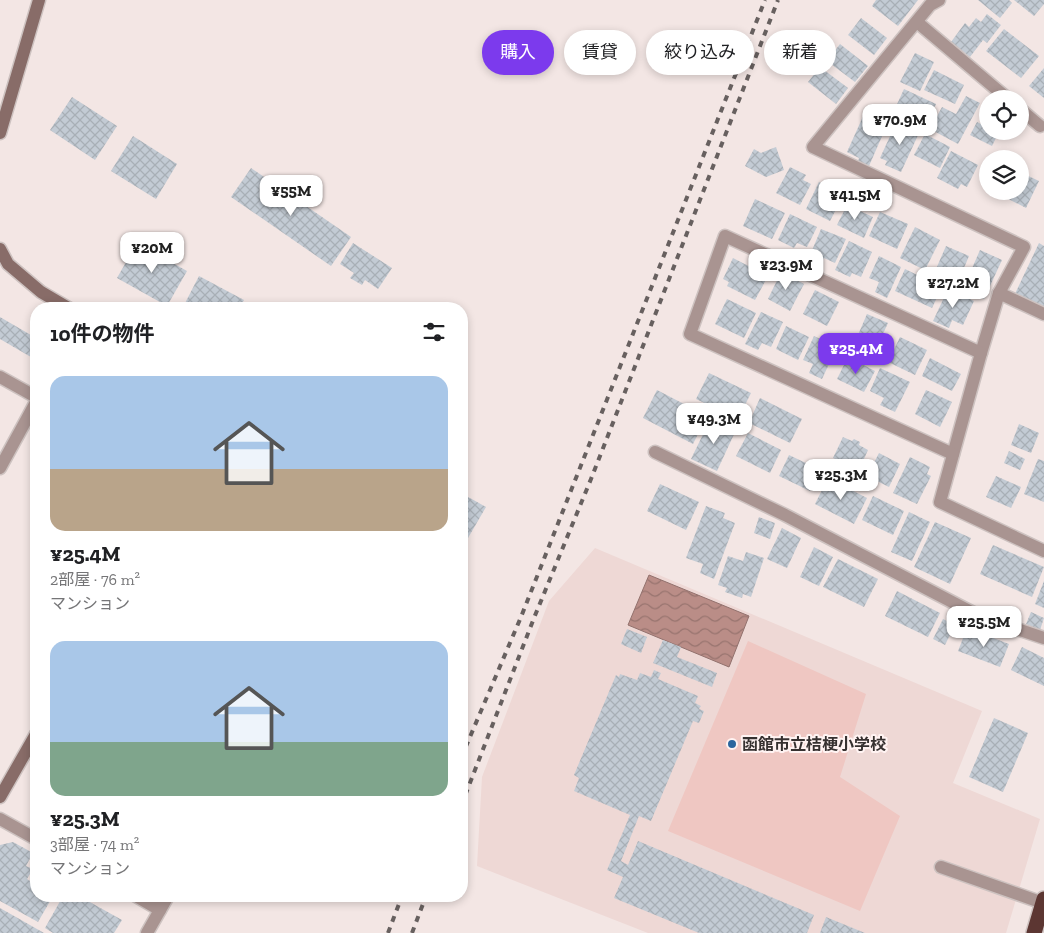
<!DOCTYPE html>
<html lang="ja">
<meta charset="utf-8">
<style>
:root{--surface:#fff;--page:#f6f6f6;--text:#202124;--muted:#757577;--accent:#7c3aed}
body{margin:0;font-family:"Zilla Slab","Noto Sans JP",serif;background:var(--page);color:var(--text);height:100vh;display:flex;flex-direction:column;font-size:19px;white-space:nowrap}
*{box-sizing:border-box;margin:0}
p{font-size:16px;color:var(--muted)}
.icon{flex:none;width:28px;height:28px;fill:none;stroke:currentColor;stroke-width:2;stroke-linecap:round;stroke-linejoin:round}
.map{position:relative;flex:1;overflow:hidden}
.drawer{position:absolute;left:30px;top:302px;width:438px;height:600px;display:flex;flex-direction:column;background:var(--surface);border-radius:20px;box-shadow:0 2px 8px #0003}
.drawer>*{flex:none}
.top-card{position:absolute;left:482px;top:30px;width:475px;height:45px;display:flex;gap:10px}
.buttons{position:absolute;left:979px;top:90px;display:grid;gap:10px}
.buttons a{display:grid;place-items:center;width:50px;height:50px;border-radius:50%;background:var(--surface);box-shadow:0 2px 8px #0003;font-size:25px}
.price{position:absolute;translate:-50% -42px;padding:0 11px;border-radius:10px;background:#fff;color:#222;font-size:16px;line-height:32px;filter:drop-shadow(0 1px 2px #0008)}
.price::after{content:'';position:absolute;left:50%;top:30px;width:15px;height:11px;margin-left:-8px;background:inherit;clip-path:polygon(0 0,100% 0,50% 100%)}
.price.current{background:var(--accent);color:#fff}
ul{padding:0;list-style:none}
li{display:grid;align-content:center;gap:10px;height:265px;padding:0 20px}
li span{display:grid;place-items:center;height:155px;border-radius:15px;color:#555}
li>.icon{margin-inline-start:auto}
span .icon{width:90px;height:90px;fill:#fffc;stroke-width:1}
li b{font-size:21px}
h2{display:flex;justify-content:space-between;align-items:center;height:60px;padding:0 20px;font-size:21px}
.tag{padding:0 18px;border-radius:22px;background:var(--surface);box-shadow:0 2px 8px #0003;font-size:18px;line-height:45px}
.tag.current{background:var(--accent);color:#fff}
.map>svg:first-child{display:block}
</style>
<div class="map">
<svg width="1044" height="933" viewBox="0 0 1044 933">
<defs>
<pattern id="water-waves" width="16" height="10" patternUnits="userSpaceOnUse" patternTransform="scale(1.25)"><rect width="16" height="10" fill="#ba8d87"/><path d="M0 5q4-4 8 0t8 0" fill="none" stroke="#98746f"/></pattern>
<pattern id="building-cross-hatch" width="8" height="8" patternUnits="userSpaceOnUse" patternTransform="scale(1.25)"><rect width="8" height="8" fill="#c3cbd4"/><path d="M0 0l8 8M0 8l8-8" fill="none" stroke="#a8afb6"/></pattern>
</defs>
<rect width="100%" height="100%" fill="#f3e6e4"/>
<path fill="#eed8d5" d="M595 548 982 711 953 783 1040 819 1006 933H648L477 866 482 777 549 601Z"/>
<path fill="#efc7c2" d="M748 641 866 694 840 777 900 816 860 911 668 831Z"/>
<path fill="url(#water-waves)" stroke="#92716d" d="M649 575 749 616 729 667 628 625Z"/>
<g fill="url(#building-cross-hatch)">
<path d="M876 0H918L898 26 872 6Z"/>
<path d="M978 0H1009L1012 3 1000 18Z"/>
<path d="M1014 0H1044V4L1034 16Z"/>
<path d="M987 14 1001 25 987 43 983 40 970 57 951 42 965 23 969 27 976 18 981 22Z"/>
<path d="M861 18 887 38 874 55 848 35Z"/>
<path d="M1004 29 1039 56 1021 78 986 51Z"/>
<path d="M840 44 868 66 855 82 827 61Z"/>
<path d="M915 53 934 62 920 91 900 82Z"/>
<path d="M820 67 848 88 836 104 808 82Z"/>
<path d="M1044 68V98L1029 86Z"/>
<path d="M934 70 964 85 955 104 924 90Z"/>
<path d="M904 89 936 104 925 128 893 113Z"/>
<path d="M966 96 980 103 958 144 930 129 942 107 956 114Z"/>
<path d="M72 97 117 126 95 160 50 130Z"/>
<path d="M865 112 878 118 880 114 890 118 869 166 858 161 859 158 847 152Z"/>
<path d="M983 119 988 122V131H1004L1000 138 997 136 992 146 970 135 977 122 981 124Z"/>
<path d="M897 121 920 131 901 172 885 165 887 161 880 158Z"/>
<path d="M925 134 950 147 940 168 914 155Z"/>
<path d="M133 136 177 164 156 199 111 171Z"/>
<path d="M776 147 784 170 766 177 745 166 754 149 761 153Z"/>
<path d="M951 151 978 165 967 187 961 184 958 189 937 178Z"/>
<path d="M790 167 806 175 803 180 811 184 800 205 776 193Z"/>
<path d="M251 168 351 237 331 266 231 197Z"/>
<path d="M1020 172 1039 181 1026 208 993 191H1020Z"/>
<path d="M819 182 844 194 830 221 806 209Z"/>
<path d="M755 199 785 213 772 239 743 226Z"/>
<path d="M847 205 873 217 864 238 837 225Z"/>
<path d="M880 212 908 224 897 249 869 236Z"/>
<path d="M790 214 817 227 807 247 797 243 794 248 778 240Z"/>
<path d="M915 227 940 240 925 270 900 258Z"/>
<path d="M821 229 846 239 835 263 824 258 821 266 808 260Z"/>
<path d="M849 241 872 252 861 277 852 273 850 277 835 270Z"/>
<path d="M137 243 187 271 167 306 117 278Z"/>
<path d="M353 243 392 268 378 289 365 280 362 285 350 278 354 273 340 264Z"/>
<path d="M1039 243 1044 246V309L1014 296Z"/>
<path d="M946 246 969 256 959 280 936 269Z"/>
<path d="M980 250 1002 260 984 299 963 289Z"/>
<path d="M879 256 901 267 887 298 875 292 879 282 869 278Z"/>
<path d="M733 258 768 276 755 300 727 286 729 282 723 279Z"/>
<path d="M905 269 942 287 932 308 895 291Z"/>
<path d="M781 272 804 284 790 311 768 299Z"/>
<path d="M199 276 244 300 239 309H182Z"/>
<path d="M948 289 974 301 963 325 952 320 949 328 933 321Z"/>
<path d="M815 290 839 302 827 326 803 314Z"/>
<path d="M727 299 756 313 744 338 715 324Z"/>
<path d="M761 312 783 322 771 347 762 343 758 350 745 344Z"/>
<path d="M867 314 888 323 875 351 855 342Z"/>
<path d="M0 317 36 338V360L0 339Z"/>
<path d="M786 326 809 337 798 360 776 349Z"/>
<path d="M814 336 837 347 822 379 809 373 813 364 803 360Z"/>
<path d="M900 337 927 350 915 375 888 362Z"/>
<path d="M848 357 875 371 864 392 837 379Z"/>
<path d="M930 358 961 374 952 391 922 376Z"/>
<path d="M880 368 910 382 895 412 880 405 884 398 870 391Z"/>
<path d="M709 373 751 393 738 419 696 399Z"/>
<path d="M657 390 707 416 693 444 643 418Z"/>
<path d="M926 390 952 402 940 427 915 414Z"/>
<path d="M760 398 802 419 790 443 749 423Z"/>
<path d="M711 418 736 430 717 471 691 459Z"/>
<path d="M1019 424 1039 433 1031 453 1011 445Z"/>
<path d="M748 433 781 450 770 473 736 456Z"/>
<path d="M843 437 852 441 854 439 860 442 859 445 868 450 859 470 833 458Z"/>
<path d="M1009 451 1025 459 1020 470 1004 463Z"/>
<path d="M879 453 900 464 889 487 867 476Z"/>
<path d="M789 455 808 464 810 460 822 466 810 491 779 476Z"/>
<path d="M910 457 930 467 927 474 931 476 917 504 893 493Z"/>
<path d="M1038 459 1044 461V502L1024 494Z"/>
<path d="M996 476 1021 487 1011 508 986 497Z"/>
<path d="M828 478 867 498 854 524 815 504Z"/>
<path d="M660 484 699 502 686 530 647 511Z"/>
<path d="M461 493 486 507 461 550Z"/>
<path d="M873 496 904 511 893 535 862 520Z"/>
<path d="M706 506 725 513 723 518 735 523 714 579 700 573 703 564 686 558Z"/>
<path d="M909 512 930 522 912 561 891 552Z"/>
<path d="M759 517 775 523 770 539 754 533Z"/>
<path d="M935 522 971 538 950 584 914 567Z"/>
<path d="M782 528 801 538 787 568 767 559Z"/>
<path d="M993 545 1044 567 1032 597 980 574Z"/>
<path d="M814 547 833 557 819 586 800 577Z"/>
<path d="M746 552 764 558 751 597 743 594 742 598 725 592 727 588 718 585 728 556 743 561Z"/>
<path d="M838 559 878 579 864 607 823 587Z"/>
<path d="M1044 581V608L1035 604Z"/>
<path d="M897 591 940 613 928 637 885 616Z"/>
<path d="M1031 612 1044 618 1040 630 1026 624Z"/>
<path d="M943 619 955 625 945 645 933 639Z"/>
<path d="M967 628 1009 644 1000 667 958 651Z"/>
<path d="M627 629 647 637 641 653 621 644Z"/>
<path d="M663 640 681 647 677 657 717 673 712 687 653 663Z"/>
<path d="M1022 647 1044 658V686L1011 670Z"/>
<path d="M654 670 661 673 658 679 698 696 695 703 701 706 699 709 704 711 699 723 693 721 651 821 639 816 621 861 628 865 638 841 814 915 807 933H699L614 898 623 877 607 870 630 815 574 791 579 778 574 775 616 675 619 677 620 674 637 680 640 673 651 677Z"/>
<path d="M994 718 1028 733 1003 792 969 777Z"/>
<path d="M13 842 33 853 26 866 33 869 27 879 36 885V896H53L38 922 0 901V845Z"/>
<path d="M63 896H79L122 920 114 933H53L45 928Z"/>
<path d="M0 908 44 933H0Z"/>
<path d="M826 917 865 933H820Z"/>
</g>
<g fill="none" stroke-linecap="round" stroke-linejoin="round">
<defs>
<g id="lane">
<path d="M917 22 1008 99"/>
<path d="M1020 109 1040 126"/>
<path d="M0 377 36 397"/>
<path d="M0 468 36 402"/>
<path d="M941 867 1043 903"/>
</g>
<g id="street">
<path d="M939 0 930 5 813 147 1024 247 999 293 981 353 940 502 1044 551"/>
<path d="M999 293 1044 314"/>
<path d="M655 452 785 515 981 617 1044 638"/>
<path d="M953 454 690 334 725 236 981 353"/>
<path d="M0 819 36 839"/>
<path d="M136 896 160 910"/>
<path d="M147 933 168 896"/>
</g>
<g id="secondary">
<path d="M0 133 39 0"/>
<path d="M0 249 8 264 41 292 70 309"/>
<path d="M0 797 36 734"/>
</g>
<path id="highway" d="M1034 933 1044 899"/>
</defs>
<use href="#lane" stroke="#cdc2c0" stroke-width="15"/>
<use href="#street" stroke="#cdc2c0" stroke-width="15"/>
<use href="#secondary" stroke="#cdc2c0" stroke-width="15"/>
<use href="#highway" stroke="#cdc2c0" stroke-width="18"/>
<use href="#lane" stroke="#a99491" stroke-width="12"/>
<use href="#street" stroke="#a99491" stroke-width="12"/>
<use href="#secondary" stroke="#886c68" stroke-width="12"/>
<use href="#highway" stroke="#5c3632" stroke-width="15"/>
<g stroke="#67605f" stroke-width="4" stroke-dasharray="6 6" stroke-linecap="butt">
<path d="M461 758 521 617 765 0"/>
<path d="M461 806 534 618 591 479 778 0"/>
<path d="M388 933 402 896"/>
<path d="M412 933 426 896"/>
</g>
</g>
<circle fill="#2b669e" stroke="#fff3f2" stroke-width="2" cx="732" cy="744" r="5"/>
<g text-anchor="middle" stroke-width="4" stroke-linejoin="round" paint-order="stroke">
<g font-size="16" font-weight="bold" fill="#363130" stroke="#fff3f2" text-anchor="start">
<text x="742" y="750">函館市立桔梗小学校</text>
</g>
</g>
</svg>
<div class="buttons">
<a><svg class="icon" aria-label="locate" viewBox="0 0 24 24"><circle cx="12" cy="12" r="6"/><path d="M12 2v4M12 18v4M2 12h4M18 12h4"/></svg></a>
<a><svg class="icon" aria-label="layers" viewBox="0 0 24 24"><path d="M12 4l9 5-9 5-9-5zM3 14l9 5 9-5"/></svg></a>
</div>
<b class="price" style="left:900px;top:146px">¥70.9M</b>
<b class="price" style="left:291px;top:217px">¥55M</b>
<b class="price" style="left:855px;top:221px">¥41.5M</b>
<b class="price" style="left:152px;top:274px">¥20M</b>
<b class="price" style="left:786px;top:291px">¥23.9M</b>
<b class="price" style="left:953px;top:309px">¥27.2M</b>
<b class="price current" style="left:856px;top:375px">¥25.4M</b>
<b class="price" style="left:714px;top:445px">¥49.3M</b>
<b class="price" style="left:841px;top:501px">¥25.3M</b>
<b class="price" style="left:984px;top:648px">¥25.5M</b>
<div class="top-card">
<a class="tag current">購入</a>
<a class="tag">賃貸</a>
<a class="tag">絞り込み</a>
<a class="tag">新着</a>
</div>
<section class="drawer">
<h2>10件の物件<svg class="icon" aria-label="filters" viewBox="0 0 24 24"><path d="M4 7h16M4 17h16"/><circle cx="9" cy="7" r="2"/><circle cx="15" cy="17" r="2"/></svg></h2>
<ul>
<li><span style="background:linear-gradient(#a9c7e8 60%,#b9a48a 0)"><svg class="icon" aria-label="home" viewBox="0 0 24 24"><path d="M3 11l9-7 9 7M6 9v11h12V9"/></svg></span><div><b>¥25.4M</b><p>2部屋 · 76 m²</p><p>マンション</p></div></li>
<li><span style="background:linear-gradient(#a9c7e8 65%,#7fa58c 0)"><svg class="icon" aria-label="home" viewBox="0 0 24 24"><path d="M3 11l9-7 9 7M6 9v11h12V9"/></svg></span><div><b>¥25.3M</b><p>3部屋 · 74 m²</p><p>マンション</p></div></li>
</ul>
</section>
</div>
